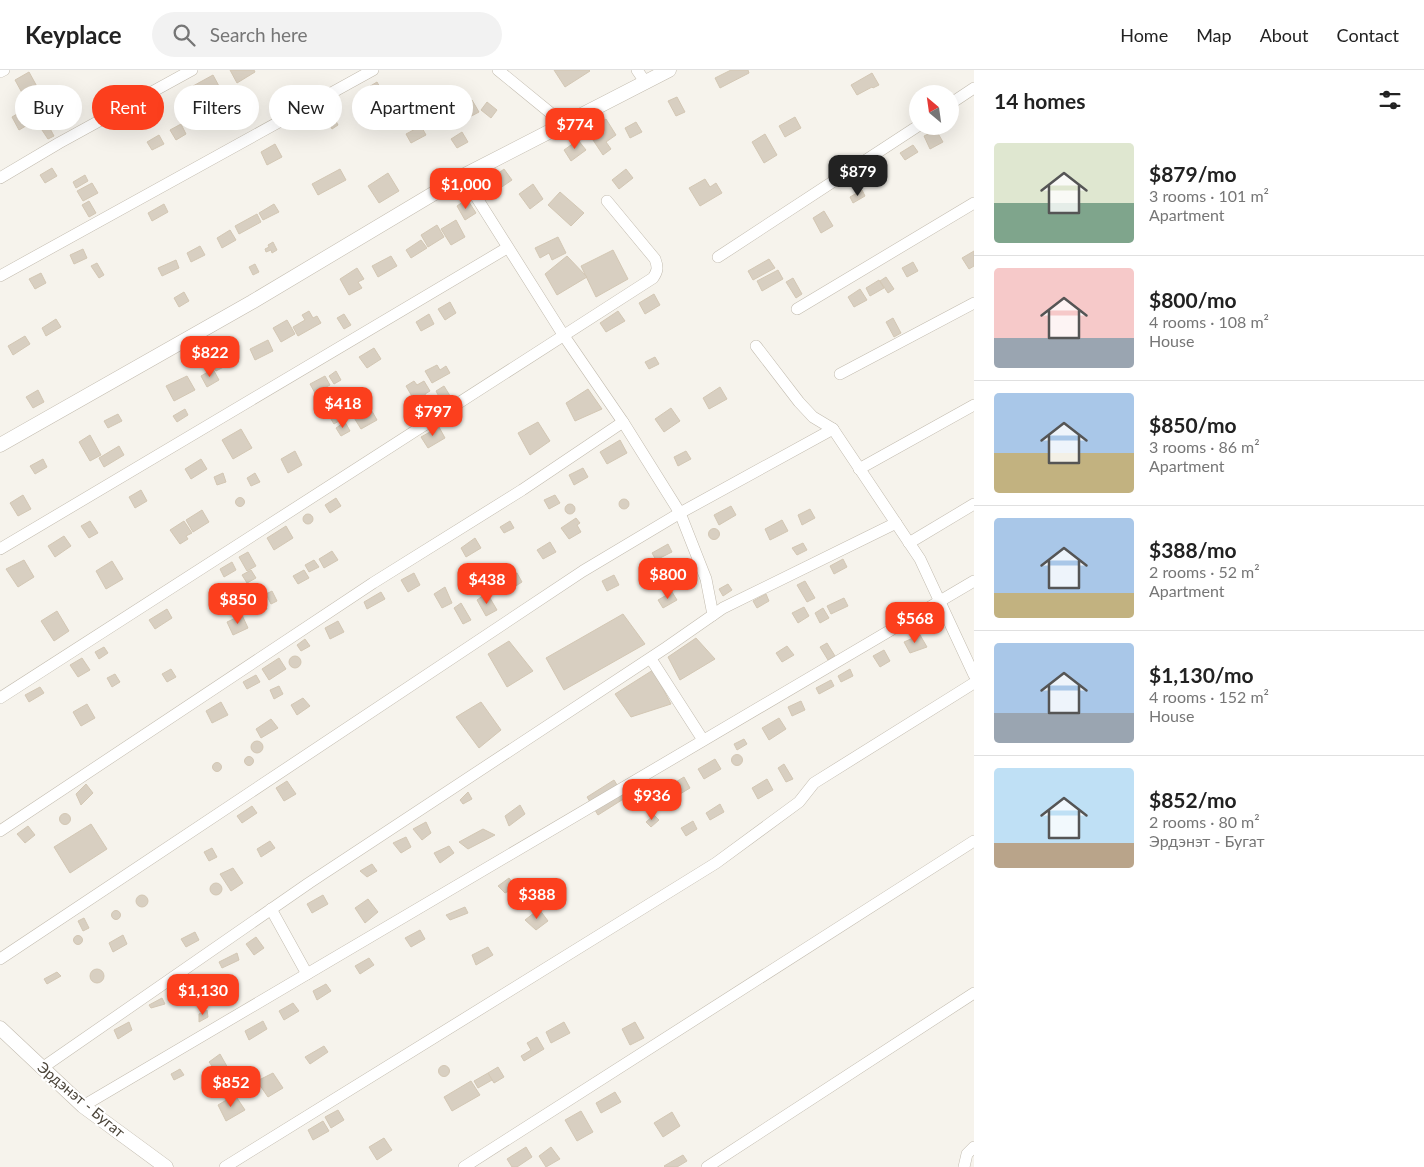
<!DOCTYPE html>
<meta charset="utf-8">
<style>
:root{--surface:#fff;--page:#f2f2f2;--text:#222;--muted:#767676;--line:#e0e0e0;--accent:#fc3f1d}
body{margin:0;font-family:Lato,sans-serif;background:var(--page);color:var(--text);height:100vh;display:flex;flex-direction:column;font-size:19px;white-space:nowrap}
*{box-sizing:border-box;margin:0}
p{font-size:16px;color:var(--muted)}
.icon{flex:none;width:28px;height:28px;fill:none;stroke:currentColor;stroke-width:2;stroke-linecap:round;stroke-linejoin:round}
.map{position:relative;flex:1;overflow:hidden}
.panel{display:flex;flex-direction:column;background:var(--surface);width:450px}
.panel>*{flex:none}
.banner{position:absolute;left:15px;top:15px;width:475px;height:45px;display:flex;gap:10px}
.needle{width:32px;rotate:331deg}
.fabs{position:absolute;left:909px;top:15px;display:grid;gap:10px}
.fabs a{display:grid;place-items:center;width:50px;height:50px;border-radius:50%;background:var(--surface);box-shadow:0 5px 20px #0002;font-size:25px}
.price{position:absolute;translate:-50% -42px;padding:0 11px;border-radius:10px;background:var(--accent);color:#fff;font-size:16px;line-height:32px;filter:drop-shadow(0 1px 2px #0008)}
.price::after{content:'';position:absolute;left:50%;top:30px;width:15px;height:11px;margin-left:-8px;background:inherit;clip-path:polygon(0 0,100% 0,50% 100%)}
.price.current{background:#222;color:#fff}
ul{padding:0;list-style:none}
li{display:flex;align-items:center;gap:15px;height:125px;padding:0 20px}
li+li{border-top:1px solid var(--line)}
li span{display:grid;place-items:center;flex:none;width:140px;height:100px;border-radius:5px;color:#555}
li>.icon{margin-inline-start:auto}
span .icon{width:60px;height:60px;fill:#fffc;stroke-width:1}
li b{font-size:21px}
h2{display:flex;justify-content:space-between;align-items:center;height:60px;padding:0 20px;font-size:21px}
.chip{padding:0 18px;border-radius:22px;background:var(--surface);box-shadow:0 5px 20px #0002;font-size:18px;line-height:45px}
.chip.current{background:var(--accent);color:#fff}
header{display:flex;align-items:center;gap:30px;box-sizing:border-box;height:70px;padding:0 25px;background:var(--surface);border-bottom:1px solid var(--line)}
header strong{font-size:24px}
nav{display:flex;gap:28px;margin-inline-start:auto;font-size:18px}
.search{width:350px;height:45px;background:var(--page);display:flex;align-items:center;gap:12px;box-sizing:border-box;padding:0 18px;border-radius:28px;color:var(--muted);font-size:19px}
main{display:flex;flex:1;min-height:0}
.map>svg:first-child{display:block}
</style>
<header>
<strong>Keyplace</strong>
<div class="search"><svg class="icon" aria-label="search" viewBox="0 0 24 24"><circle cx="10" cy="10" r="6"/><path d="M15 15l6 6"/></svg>Search here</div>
<nav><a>Home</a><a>Map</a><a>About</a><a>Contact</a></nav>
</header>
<main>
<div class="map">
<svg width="974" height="1097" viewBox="0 0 974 1097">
<rect width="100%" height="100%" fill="#f6f3ec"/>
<g fill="#d8cfc1" stroke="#d3c7b4">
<path d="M230 0H254L255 2 237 13Z"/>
<path d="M554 0H589L590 1 565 17Z"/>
<path d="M731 0H748L749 3 720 18 715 8Z"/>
<path d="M29 2 40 22 26 30 15 10Z"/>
<path d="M872 3 879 15 873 18 872 17 857 25 851 15Z"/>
<path d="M213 5 220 18 200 29 193 16Z"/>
<path d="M377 12 385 26 365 38 357 24Z"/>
<path d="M677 27 685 42 676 46 668 31Z"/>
<path d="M48 29 54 39 39 47 34 37Z"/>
<path d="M472 30 479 42 464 50 457 38Z"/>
<path d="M487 32 497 40 491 48 481 40Z"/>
<path d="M29 37 36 50 19 60 12 47Z"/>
<path d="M331 42 338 55 332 59 330 55 324 59 318 48Z"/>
<path d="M131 43 136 52 124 59 118 50Z"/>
<path d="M795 47 801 58 785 67 779 56Z"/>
<path d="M606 49 616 65 606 72 611 79 603 85 587 61Z"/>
<path d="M636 52 642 62 630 68 625 58Z"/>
<path d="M47 53 54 66 48 69 40 57Z"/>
<path d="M181 54 186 64 176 70 170 60Z"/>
<path d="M421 56 426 65 411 73 406 64Z"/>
<path d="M936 60 943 72 930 79 924 66Z"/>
<path d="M462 62 468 72 457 78 451 69Z"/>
<path d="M765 64 777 85 764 93 752 72Z"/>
<path d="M159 65 164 74 152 80 147 72Z"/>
<path d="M578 70 586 80 571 91 564 80Z"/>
<path d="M275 74 282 87 267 95 261 82Z"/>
<path d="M913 75 918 82 905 90 900 83Z"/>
<path d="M52 98 57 106 45 113 40 105Z"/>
<path d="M340 99 346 110 318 125 312 114Z"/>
<path d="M504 99 512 110 490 125 483 115Z"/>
<path d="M626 99 633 108 619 119 612 110Z"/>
<path d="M388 103 399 121 379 133 368 116Z"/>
<path d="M85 105 88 111 76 118 73 112Z"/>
<path d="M705 109 710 117 716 113 722 123 700 136 689 118Z"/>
<path d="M92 113 98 123 83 131 77 121Z"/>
<path d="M533 114 543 129 530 139 519 124Z"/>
<path d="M862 120 865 126 853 133 850 127Z"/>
<path d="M560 122 584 143 571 156 548 135Z"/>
<path d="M467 129 476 143 465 150 457 136Z"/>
<path d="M89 131 96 143 89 147 82 135Z"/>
<path d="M164 134 168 142 152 151 148 143Z"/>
<path d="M274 134 279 142 263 150 259 143Z"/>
<path d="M824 141 833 156 821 163 813 148Z"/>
<path d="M257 144 261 152 239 164 235 156Z"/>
<path d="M456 150 465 167 451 175 441 159Z"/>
<path d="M437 155 444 167 428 177 421 165Z"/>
<path d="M230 160 236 170 222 178 217 168Z"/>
<path d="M558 167 566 183 552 190 549 183 540 188 535 178Z"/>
<path d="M421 170 427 178 411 188 406 180Z"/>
<path d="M273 172 277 180 272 183 271 180 266 182 265 179 269 177 268 175Z"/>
<path d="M200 176 205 185 191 192 187 183Z"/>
<path d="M83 179 87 188 74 194 70 185Z"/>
<path d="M613 180 628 209 596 227 581 196Z"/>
<path d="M974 181V196L969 199 962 188Z"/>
<path d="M391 186 397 196 378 207 372 196Z"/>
<path d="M567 186 587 207 557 225 545 204Z"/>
<path d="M769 189 775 198 753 210 748 201Z"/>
<path d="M176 190 179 198 162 206 158 198Z"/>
<path d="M913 192 918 201 907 207 902 198Z"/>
<path d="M97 193 104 205 99 208 91 196Z"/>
<path d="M255 194 259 202 253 205 249 197Z"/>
<path d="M357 198 364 209 358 212 362 218 349 225 340 209Z"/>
<path d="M778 200 783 209 762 221 757 211Z"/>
<path d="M41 203 46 213 35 219 29 209Z"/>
<path d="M886 207 894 219 888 223 880 211Z"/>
<path d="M793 208 802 224 796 228 786 212Z"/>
<path d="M879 210 884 218 870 226 866 218Z"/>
<path d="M860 219 867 230 854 237 848 227Z"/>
<path d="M184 222 189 231 179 237 174 228Z"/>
<path d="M654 224 660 235 645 244 639 233Z"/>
<path d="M450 232 456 243 445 250 438 239Z"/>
<path d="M309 241 313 248 317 246 321 253 298 266 293 257 305 250 302 245Z"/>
<path d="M618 241 625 251 606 262 600 253Z"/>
<path d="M344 244 351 255 344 259 337 248Z"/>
<path d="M429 244 434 254 421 261 416 252Z"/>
<path d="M893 248 901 263 894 267 886 252Z"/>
<path d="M56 249 61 257 46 266 42 258Z"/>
<path d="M287 250 295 264 281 272 273 258Z"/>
<path d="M25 266 30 274 13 285 8 276Z"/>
<path d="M268 270 273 281 255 290 250 279Z"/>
<path d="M374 278 381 289 367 298 359 287Z"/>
<path d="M230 281 235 291 216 301 210 291Z"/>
<path d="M655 287 659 294 649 299 645 292Z"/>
<path d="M437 295 440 300 446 296 450 303 432 313 425 301Z"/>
<path d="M213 299 219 310 207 317 201 306Z"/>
<path d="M336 301 341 310 334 314 329 306Z"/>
<path d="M187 306 195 320 174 331 166 316Z"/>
<path d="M325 306 330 315 315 323 310 314Z"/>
<path d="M414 311 417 315 424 311 430 321 425 324 427 329 417 335 406 316Z"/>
<path d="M444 316 452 329 443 334 436 321Z"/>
<path d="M720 317 727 329 709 339 703 328Z"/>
<path d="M588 319 602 339 575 351 566 333Z"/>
<path d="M38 320 44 332 33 338 26 327Z"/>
<path d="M369 336 377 350 361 359 353 346Z"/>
<path d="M671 338 680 351 664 362 655 349Z"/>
<path d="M185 339 188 345 177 352 173 346Z"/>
<path d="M337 341 342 349 334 354 329 346Z"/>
<path d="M118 344 122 351 108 358 104 351Z"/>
<path d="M345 352 350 361 341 366 336 358Z"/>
<path d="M538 352 550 371 530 385 518 363Z"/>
<path d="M439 357 445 368 428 378 421 367Z"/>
<path d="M241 359 252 378 233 389 222 370Z"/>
<path d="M90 365 101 385 90 391 79 372Z"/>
<path d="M620 370 627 383 607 394 600 382Z"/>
<path d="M119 376 124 385 104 397 99 388Z"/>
<path d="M295 381 302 395 288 403 281 389Z"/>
<path d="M686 381 691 389 678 396 674 387Z"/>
<path d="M43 389 47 397 35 404 30 396Z"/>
<path d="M201 389 207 399 191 409 185 399Z"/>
<path d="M583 398 588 407 574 415 569 405Z"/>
<path d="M223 403 226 412 217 415 214 407Z"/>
<path d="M255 403 260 412 251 416 247 408Z"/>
<path d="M141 420 147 431 135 438 129 427Z"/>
<path d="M23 425 31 439 18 446 10 433Z"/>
<path d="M555 425 560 433 549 439 544 430Z"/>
<circle cx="240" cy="432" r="4.5"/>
<path d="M336 428 341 436 330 443 325 435Z"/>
<circle cx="624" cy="434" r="5"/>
<circle cx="570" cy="439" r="5"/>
<path d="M731 436 736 445 719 455 714 445Z"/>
<path d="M810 439 815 448 802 455 798 445Z"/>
<path d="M202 440 209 452 193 462 186 450Z"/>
<circle cx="308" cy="449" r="5"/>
<path d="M576 448 580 453 577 455 581 462 569 469 561 458Z"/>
<path d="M782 450 788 461 770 470 765 459Z"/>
<path d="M90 451 98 463 89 468 81 456Z"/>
<path d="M184 451 192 463 186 466 188 469 180 474 170 460Z"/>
<path d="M510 451 514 458 504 463 500 457Z"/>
<path d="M286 456 293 468 274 480 267 468Z"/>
<circle cx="714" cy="464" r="5.5"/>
<path d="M64 466 71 476 55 487 48 476Z"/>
<path d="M475 468 481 478 466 487 461 478Z"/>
<path d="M550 472 556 482 543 489 537 480Z"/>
<path d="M803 473 807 480 797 485 792 478Z"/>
<path d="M668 474 672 482 656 490 652 483Z"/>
<path d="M332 481 338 490 324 498 319 489Z"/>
<path d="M248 482 256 496 247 501 239 487Z"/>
<path d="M843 489 847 497 834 504 830 496Z"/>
<path d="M24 490 34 507 18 517 6 499Z"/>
<path d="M314 490 319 497 309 502 305 495Z"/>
<path d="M112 491 123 509 106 519 96 501Z"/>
<path d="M232 492 236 500 224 507 220 499Z"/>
<path d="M251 500 256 508 247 513 242 505Z"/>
<path d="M304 500 309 508 298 514 293 506Z"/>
<path d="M414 503 420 515 408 522 401 510Z"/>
<path d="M517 503 522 512 511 519 505 509Z"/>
<path d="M614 505 619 515 607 521 602 511Z"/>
<path d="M805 511 815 528 807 532 797 515Z"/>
<path d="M728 514 732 520 723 526 719 519Z"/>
<path d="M254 516 259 524 250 529 245 521Z"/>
<path d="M445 517 452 533 442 538 434 524Z"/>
<path d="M272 521 277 531 271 534 266 524Z"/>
<path d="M381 522 385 529 367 539 364 532Z"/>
<path d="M672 522 677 530 663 538 658 530Z"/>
<path d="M487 523 497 540 486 546 477 530Z"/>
<path d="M766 524 769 531 757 538 753 531Z"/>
<path d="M844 528 848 536 831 544 827 536Z"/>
<path d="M263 529 267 539 258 543 253 534Z"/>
<path d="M461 533 471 550 463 554 454 538Z"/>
<path d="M804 537 809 546 798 553 792 543Z"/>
<path d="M823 538 829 548 820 553 815 543Z"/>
<path d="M167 539 172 548 155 559 149 550Z"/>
<path d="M57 541 69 561 54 571 41 551Z"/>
<path d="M623 544 645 574 564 620 546 588Z"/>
<path d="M242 545 248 558 233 565 227 552Z"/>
<path d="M338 551 344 562 330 569 325 558Z"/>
<path d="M920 565 927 577 910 583 904 572Z"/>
<path d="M696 568 715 589 680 610 668 587Z"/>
<path d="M305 569 310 576 301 581 297 575Z"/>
<path d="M509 571 533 601 507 617 488 584Z"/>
<path d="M827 573 835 586 828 590 820 577Z"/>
<path d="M787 576 794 585 782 592 776 583Z"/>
<path d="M104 577 108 583 99 589 95 582Z"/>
<path d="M884 580 890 591 880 597 873 586Z"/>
<circle cx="295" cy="592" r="6"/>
<path d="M82 588 90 600 78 607 70 595Z"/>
<path d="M279 588 286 599 269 610 262 599Z"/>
<path d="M171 599 176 607 167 612 162 604Z"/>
<path d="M850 599 853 606 841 612 838 606Z"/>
<path d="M653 600 671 634 631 647 615 624Z"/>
<path d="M115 604 120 612 112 617 107 608Z"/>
<path d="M256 605 260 612 247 619 243 612Z"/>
<path d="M831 610 834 616 819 624 816 618Z"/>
<path d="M279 616 283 624 274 629 270 620Z"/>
<path d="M40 617 44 623 29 632 25 625Z"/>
<path d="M303 628 310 636 297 645 291 635Z"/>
<path d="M801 631 805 640 792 646 788 637Z"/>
<path d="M221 632 228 645 212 653 206 641Z"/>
<path d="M481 632 501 660 479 678 456 647Z"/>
<path d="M87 634 95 648 81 656 73 642Z"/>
<path d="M779 648 786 659 769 670 762 658Z"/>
<path d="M271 649 278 658 261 668 256 659Z"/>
<path d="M744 669 747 674 737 680 734 674Z"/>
<circle cx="257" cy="677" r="6"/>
<circle cx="737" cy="690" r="5.5"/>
<circle cx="249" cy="691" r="4.5"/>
<path d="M715 689 721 699 704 709 698 699Z"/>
<circle cx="217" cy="697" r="4.5"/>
<path d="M784 694 793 709 786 712 778 698Z"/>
<path d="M684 707 690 718 680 724 674 713Z"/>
<path d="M767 709 773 720 758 729 752 718Z"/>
<path d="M614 710 625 728 598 745 587 727Z"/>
<path d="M287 711 296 724 284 731 276 718Z"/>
<path d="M86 714 93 723 81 735 76 724Z"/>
<path d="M468 722 472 729 463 734 460 730Z"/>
<path d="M720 734 724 742 710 750 706 743Z"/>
<path d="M520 735 525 744 509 756 505 746Z"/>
<path d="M252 736 257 743 242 753 237 746Z"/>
<circle cx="65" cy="749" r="5.5"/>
<path d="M654 745 659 750 651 757 646 752Z"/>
<path d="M693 751 697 759 686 766 681 758Z"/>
<path d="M426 752 431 763 422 770 413 759Z"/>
<path d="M91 754 107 779 70 803 54 777Z"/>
<path d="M28 756 35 765 25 773 17 764Z"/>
<path d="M483 759 495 765 468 779 459 772Z"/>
<path d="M406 767 411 777 401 783 393 773Z"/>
<path d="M270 771 275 778 261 787 257 779Z"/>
<path d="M449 776 454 783 440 793 434 783Z"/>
<path d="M212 778 217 787 209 791 204 782Z"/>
<path d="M372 794 377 801 367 807 360 801Z"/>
<path d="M233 798 243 813 231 821 220 804Z"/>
<path d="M509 808 516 817 505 823 498 816Z"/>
<circle cx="216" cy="819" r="6"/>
<path d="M323 825 328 834 312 843 307 834Z"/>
<circle cx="142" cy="831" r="6"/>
<path d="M368 829 378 842 365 853 355 838Z"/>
<path d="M465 837 468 843 450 850 446 845Z"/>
<path d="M539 839 548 851 536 860 525 850Z"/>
<circle cx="116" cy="845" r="4.5"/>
<path d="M84 848 89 858 83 861 78 851Z"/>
<path d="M420 860 425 869 411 877 405 868Z"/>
<path d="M195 862 199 870 186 877 181 869Z"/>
<path d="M123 865 127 874 113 882 109 873Z"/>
<circle cx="78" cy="870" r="4.5"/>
<path d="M256 867 264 878 254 885 246 874Z"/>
<path d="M488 877 493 885 476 895 472 885Z"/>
<path d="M237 883 239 890 222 898 219 892Z"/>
<path d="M369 888 374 895 360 904 355 896Z"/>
<circle cx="97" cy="906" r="7"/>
<path d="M57 902 61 906 47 914 44 909Z"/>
<path d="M192 911 196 918 182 926 178 918Z"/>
<path d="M326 914 331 921 317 930 313 921Z"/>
<path d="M162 928 165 934 151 938 149 935Z"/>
<path d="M293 933 299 941 284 950 279 941Z"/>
<path d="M207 940 208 947 199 952V944Z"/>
<path d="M263 951 267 959 249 970 245 961Z"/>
<path d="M129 952 132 960 118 969 114 960Z"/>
<path d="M564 952 570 963 551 973 546 962Z"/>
<path d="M635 952 644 968 630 975 622 959Z"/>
<path d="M537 967 544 979 524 991 521 986 531 980 527 973Z"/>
<path d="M324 976 328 982 310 994 305 987Z"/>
<path d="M220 984 229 1000 219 1005 209 992Z"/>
<circle cx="444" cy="1001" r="5.5"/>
<path d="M498 997 504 1007 494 1013 488 1003Z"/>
<path d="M180 999 184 1005 174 1010 171 1004Z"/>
<path d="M273 1003 283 1018 268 1027 257 1011Z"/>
<path d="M488 1003 492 1010 478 1018 474 1011Z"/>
<path d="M471 1011 480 1025 452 1041 444 1027Z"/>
<path d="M615 1022 621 1032 601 1043 596 1033Z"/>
<path d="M235 1025 245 1040 226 1051 218 1035Z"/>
<path d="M338 1040 344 1050 331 1058 325 1047Z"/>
<path d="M581 1041 593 1062 577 1071 565 1050Z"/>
<path d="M672 1042 680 1056 663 1067 654 1053Z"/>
<path d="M323 1051 329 1061 313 1070 308 1060Z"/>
<path d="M384 1068 392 1080 377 1090 369 1077Z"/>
<path d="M526 1077 532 1087 517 1097H512L507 1089Z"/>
<path d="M551 1077 560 1089 546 1097 539 1086Z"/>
<path d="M683 1085 687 1091 677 1097H665L664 1096Z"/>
</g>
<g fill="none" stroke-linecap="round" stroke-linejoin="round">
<defs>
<g id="minor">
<path d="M498 0 564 54"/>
<path d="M637 0 646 13"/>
<path d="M0 2 4 0"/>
<path d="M950 34 974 18"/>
<path d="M463 106 564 266 623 352 680 443 706 509 713 545"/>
<path d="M0 108 59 73 192 0"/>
<path d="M718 187 918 56"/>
<path d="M0 206 373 0"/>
<path d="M797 239 974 133"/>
<path d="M756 276 799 332 813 347 833 359 920 489 974 605"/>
<path d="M840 304 974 233"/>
<path d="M859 399 974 335"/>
<path d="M909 473 974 434"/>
<path d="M0 479 507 178"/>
<path d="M651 589 703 670"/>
<path d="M0 628 653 208C658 201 658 197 655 189L607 131"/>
<path d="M0 761 373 513 522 420 623 352"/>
<path d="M271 839 307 904"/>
<path d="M0 889 583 501 680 443 833 359"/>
<path d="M42 998 309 813 667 577 723 538 896 453"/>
<path d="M83 1036 974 511"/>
<path d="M225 1097 716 793 799 732 814 713 974 613"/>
<path d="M464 1097 974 771"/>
<path d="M707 1097 974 923"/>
<path d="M964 1097 967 1084 974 1077"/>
</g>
<g id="tertiary">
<path d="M0 375 252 232 463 106 669 0"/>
<path d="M0 958 83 1036 166 1097"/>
</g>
</defs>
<use href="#minor" stroke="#c2bbae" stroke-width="12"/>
<use href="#tertiary" stroke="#c2bbae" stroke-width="15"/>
<use href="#minor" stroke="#fff" stroke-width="11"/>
<use href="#tertiary" stroke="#fff" stroke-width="14"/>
</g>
<g text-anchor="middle" stroke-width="4.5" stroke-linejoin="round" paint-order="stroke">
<g font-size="15" fill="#4b4439" stroke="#fff">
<text transform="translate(81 1030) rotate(40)" y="5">Эрдэнэт - Бугат</text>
</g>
</g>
</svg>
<div class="fabs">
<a><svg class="needle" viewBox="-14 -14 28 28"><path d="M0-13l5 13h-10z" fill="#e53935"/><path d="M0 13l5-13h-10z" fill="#767676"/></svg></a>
</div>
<b class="price" style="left:575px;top:80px">$774</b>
<b class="price current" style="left:858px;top:127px">$879</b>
<b class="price" style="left:466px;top:140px">$1,000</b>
<b class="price" style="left:210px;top:308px">$822</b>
<b class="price" style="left:343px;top:359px">$418</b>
<b class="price" style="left:433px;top:367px">$797</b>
<b class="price" style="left:668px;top:530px">$800</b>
<b class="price" style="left:487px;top:535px">$438</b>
<b class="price" style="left:238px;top:555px">$850</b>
<b class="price" style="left:915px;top:574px">$568</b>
<b class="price" style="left:652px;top:751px">$936</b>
<b class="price" style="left:537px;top:850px">$388</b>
<b class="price" style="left:203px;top:946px">$1,130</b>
<b class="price" style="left:231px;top:1038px">$852</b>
<div class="banner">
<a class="chip">Buy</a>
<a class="chip current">Rent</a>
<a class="chip">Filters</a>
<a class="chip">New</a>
<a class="chip">Apartment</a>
</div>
</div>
<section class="panel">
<h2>14 homes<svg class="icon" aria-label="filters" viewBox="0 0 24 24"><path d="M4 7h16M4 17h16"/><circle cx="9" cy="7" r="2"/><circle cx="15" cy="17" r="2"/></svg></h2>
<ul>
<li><span style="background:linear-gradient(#dfe7d0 60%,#7fa58c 0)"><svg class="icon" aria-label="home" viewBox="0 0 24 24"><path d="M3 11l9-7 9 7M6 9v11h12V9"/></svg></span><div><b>$879/mo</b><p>3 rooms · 101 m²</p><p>Apartment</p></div></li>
<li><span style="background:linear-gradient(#f6c9c9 70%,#9aa5b1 0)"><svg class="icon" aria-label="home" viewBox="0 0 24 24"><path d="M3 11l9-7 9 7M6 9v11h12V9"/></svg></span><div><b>$800/mo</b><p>4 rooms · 108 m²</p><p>House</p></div></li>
<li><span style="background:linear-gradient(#a9c7e8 60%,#c2b280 0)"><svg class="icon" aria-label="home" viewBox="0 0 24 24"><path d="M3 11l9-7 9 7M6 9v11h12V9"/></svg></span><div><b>$850/mo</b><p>3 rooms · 86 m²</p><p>Apartment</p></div></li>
<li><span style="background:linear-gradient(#a9c7e8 75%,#c2b280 0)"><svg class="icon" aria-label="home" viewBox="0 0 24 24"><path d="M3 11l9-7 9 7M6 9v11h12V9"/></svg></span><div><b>$388/mo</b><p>2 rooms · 52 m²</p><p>Apartment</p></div></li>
<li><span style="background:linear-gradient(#a9c7e8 70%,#9aa5b1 0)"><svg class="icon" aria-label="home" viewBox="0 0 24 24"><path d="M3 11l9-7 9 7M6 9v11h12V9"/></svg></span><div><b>$1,130/mo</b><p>4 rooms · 152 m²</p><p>House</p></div></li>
<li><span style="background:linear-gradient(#bfe0f5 75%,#b9a48a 0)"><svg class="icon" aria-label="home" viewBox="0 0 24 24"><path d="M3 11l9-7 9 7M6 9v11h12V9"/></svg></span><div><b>$852/mo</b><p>2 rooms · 80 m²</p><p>Эрдэнэт - Бугат</p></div></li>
</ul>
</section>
</main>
